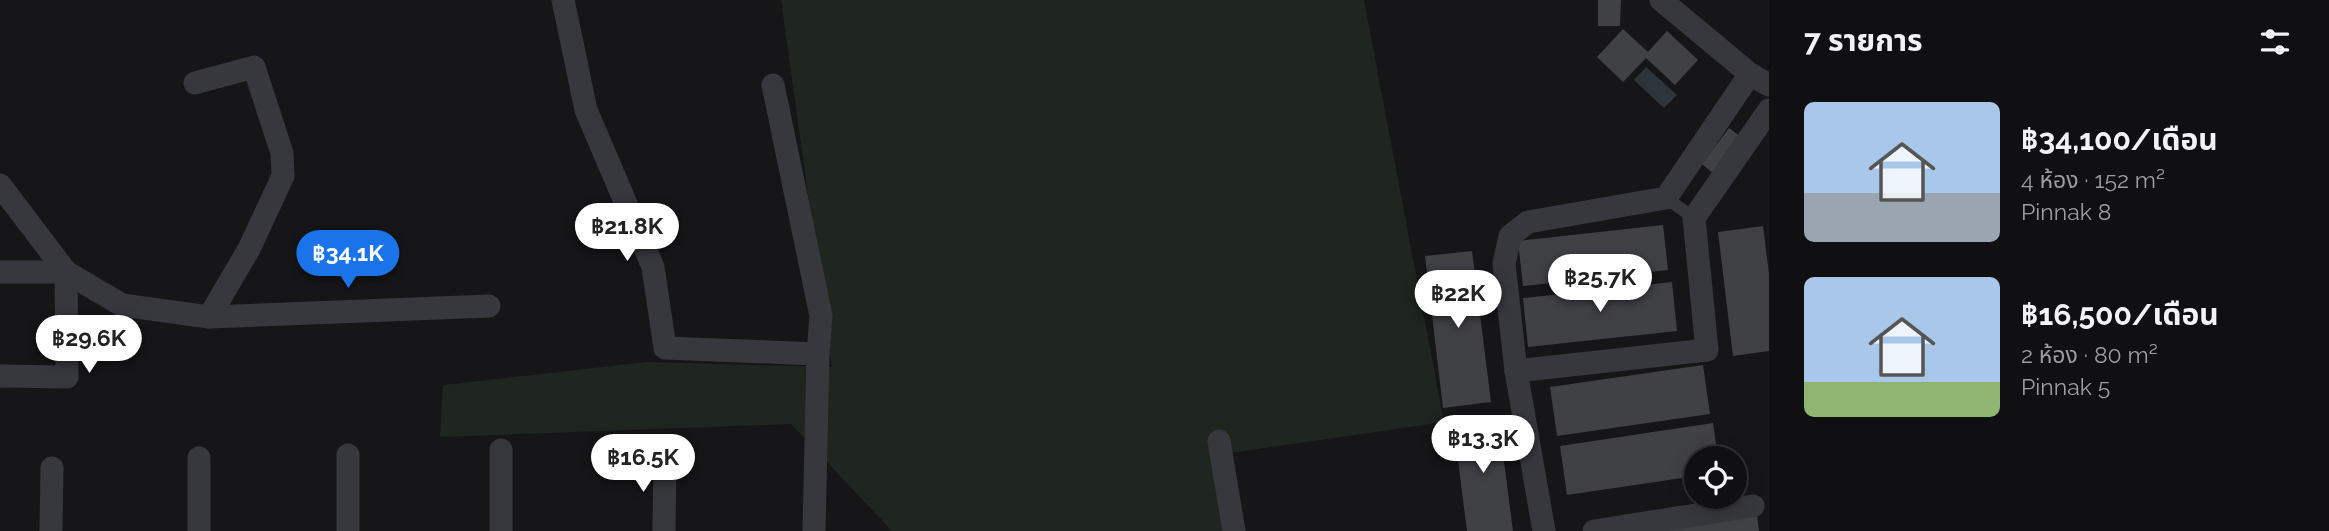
<!DOCTYPE html>
<html lang="th">
<meta charset="utf-8">
<style>
:root{--surface:#101012;--page:#19191b;--text:#f1f3f6;--muted:#9c9d9f;--line:#303032;--accent:#1a73e8}
body{margin:0;font-family:Raleway,"Noto Sans Thai",sans-serif;background:var(--page);color:var(--text);height:100vh;display:flex;flex-direction:column;font-size:26px;white-space:nowrap}
*{box-sizing:border-box;margin:0}
p{font-size:23px;color:var(--muted)}
.icon{flex:none;width:38px;height:38px;fill:none;stroke:currentColor;stroke-width:2;stroke-linecap:round;stroke-linejoin:round}
.map{position:relative;flex:1;overflow:hidden}
.sheet{display:flex;flex-direction:column;background:var(--surface);width:560px}
.sheet>*{flex:none}
.controls{position:absolute;left:1684px;top:446px;display:grid;gap:14px}
.controls a{display:grid;place-items:center;width:63px;height:63px;border-radius:50%;background:var(--surface);box-shadow:0 4px 18px #0003,0 0 0 2px var(--line);font-size:35px}
.price{position:absolute;translate:-50% -60px;padding:0 16px;border-radius:24px;background:#fff;color:#222;font-size:23px;line-height:46px;filter:drop-shadow(0 2px 4px #0008)}
.price::after{content:'';position:absolute;left:50%;top:42px;width:21px;height:16px;margin-left:-10px;background:inherit;clip-path:polygon(0 0,100% 0,50% 100%)}
.price.selected{background:var(--accent);color:#fff}
ul{padding:0;list-style:none}
li{display:flex;align-items:center;gap:21px;height:175px;padding:0 35px}
li span{display:grid;place-items:center;flex:none;width:196px;height:140px;border-radius:10px;color:#555}
li>.icon{margin-inline-start:auto}
span .icon{width:84px;height:84px;fill:#fffc;stroke-width:1}
li b{font-size:30px}
h2{display:flex;justify-content:space-between;align-items:center;height:84px;padding:0 35px;font-size:30px}
main{display:flex;flex:1;min-height:0}
.map>svg:first-child{display:block}
</style>
<main>
<div class="map">
<svg width="1769" height="531" viewBox="0 0 1769 531">
<rect width="100%" height="100%" fill="#161618"/>
<path fill="#1e261f" d="M781 0H1364L1444 422 1230 453 1243 531H892L791 424 440 437 443 385 647 362 832 367Z"/>
<path fill="#2c353c" d="M1646 67 1677 95 1664 108 1634 80Z"/>
<g fill="#404145">
<path d="M1598 0H1621L1620 26H1598Z"/>
<path d="M1623 29 1648 52 1667 31 1698 60 1675 85 1646 58 1623 82 1597 57Z"/>
<path d="M1729 128 1741 137 1714 174 1702 164Z"/>
<path d="M1663 225 1668 270 1523 286 1518 241Z"/>
<path d="M1763 226 1769 274V351L1733 356 1718 232Z"/>
<path d="M1472 251 1491 402 1443 408 1425 256Z"/>
<path d="M1672 282 1677 331 1528 347 1523 298Z"/>
<path d="M1703 365 1710 414 1557 436 1550 387Z"/>
<path d="M1498 415 1513 531H1467L1453 421Z"/>
<path d="M1713 423 1718 458H1696V476L1567 495 1560 446Z"/>
<path d="M1756 508 1759 531H1608Z"/>
</g>
<g fill="none" stroke-linecap="round" stroke-linejoin="round">
<path stroke="#37383d" stroke-width="12" d="M1666 198 1694 218"/>
<g stroke="#37383d" stroke-width="23">
<path d="M563 0 586 110 653 267 665 348 818 354"/>
<path d="M1661 0 1750 74 1769 85"/>
<path d="M773 85 821 316 818 354 814 531"/>
<path d="M0 185 66 272 122 305 209 317 249 249 283 176 282 153 254 67 195 83"/>
<path d="M0 272H66L67 377 0 376"/>
<path d="M209 317 489 306"/>
<path d="M1516 371 1707 350 1694 218 1769 110"/>
<path d="M1219 441 1234 531"/>
<path d="M501 450V531"/>
<path d="M348 455V531"/>
<path d="M51 531 52 468"/>
<path d="M199 531V458"/>
<path d="M664 531 665 457"/>
<path d="M1544 531 1516 371 1504 264 1510 236 1528 222 1666 198 1750 74"/>
<path d="M1594 531 1753 506"/>
</g>
</g>
</svg>
<div class="controls">
<a><svg class="icon" aria-label="locate" viewBox="0 0 24 24"><circle cx="12" cy="12" r="6"/><path d="M12 2v4M12 18v4M2 12h4M18 12h4"/></svg></a>
</div>
<b class="price" style="left:627px;top:263px">฿21.8K</b>
<b class="price selected" style="left:348px;top:290px">฿34.1K</b>
<b class="price" style="left:1600px;top:314px">฿25.7K</b>
<b class="price" style="left:1458px;top:330px">฿22K</b>
<b class="price" style="left:89px;top:375px">฿29.6K</b>
<b class="price" style="left:1483px;top:475px">฿13.3K</b>
<b class="price" style="left:643px;top:494px">฿16.5K</b>
</div>
<section class="sheet">
<h2>7 รายการ<svg class="icon" aria-label="filters" viewBox="0 0 24 24"><path d="M4 7h16M4 17h16"/><circle cx="9" cy="7" r="2"/><circle cx="15" cy="17" r="2"/></svg></h2>
<ul>
<li><span style="background:linear-gradient(#a9c7e8 65%,#9aa5b1 0)"><svg class="icon" aria-label="home" viewBox="0 0 24 24"><path d="M3 11l9-7 9 7M6 9v11h12V9"/></svg></span><div><b>฿34,100/เดือน</b><p>4 ห้อง · 152 m²</p><p>Pinnak 8</p></div></li>
<li><span style="background:linear-gradient(#a9c7e8 75%,#8fb573 0)"><svg class="icon" aria-label="home" viewBox="0 0 24 24"><path d="M3 11l9-7 9 7M6 9v11h12V9"/></svg></span><div><b>฿16,500/เดือน</b><p>2 ห้อง · 80 m²</p><p>Pinnak 5</p></div></li>
</ul>
</section>
</main>
